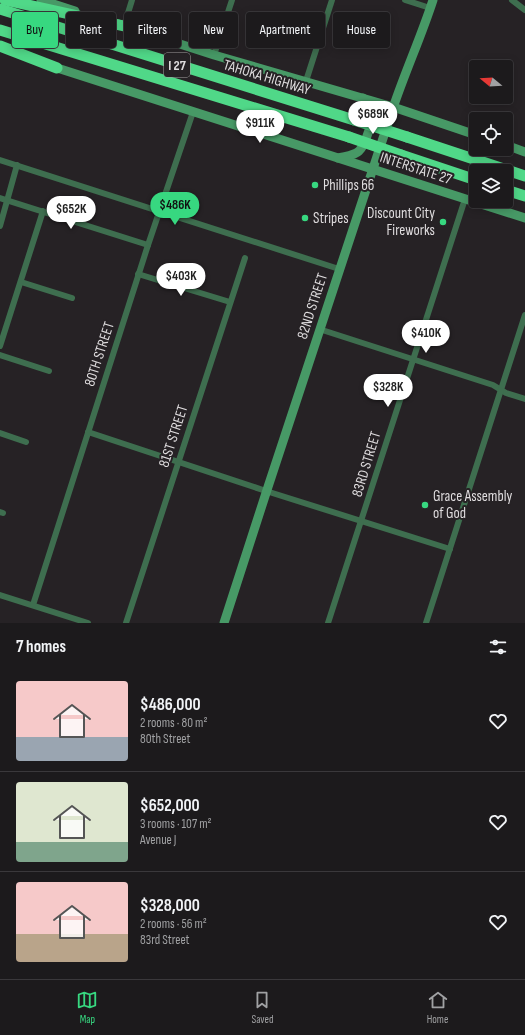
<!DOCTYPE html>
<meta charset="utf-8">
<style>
:root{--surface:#1c1a1c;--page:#252325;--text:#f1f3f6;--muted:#a0a1a3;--line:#3a383b;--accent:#37d880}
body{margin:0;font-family:"Sofia Sans Condensed",sans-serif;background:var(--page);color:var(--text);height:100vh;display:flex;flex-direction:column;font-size:15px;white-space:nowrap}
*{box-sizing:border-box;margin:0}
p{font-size:13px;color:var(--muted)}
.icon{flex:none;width:22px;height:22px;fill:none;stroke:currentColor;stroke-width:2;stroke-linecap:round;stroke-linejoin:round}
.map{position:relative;height:623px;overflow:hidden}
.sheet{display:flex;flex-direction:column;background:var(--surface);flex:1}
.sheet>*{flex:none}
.banner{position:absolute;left:12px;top:12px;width:501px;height:36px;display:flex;gap:8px}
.needle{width:26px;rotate:288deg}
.fabs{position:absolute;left:469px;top:60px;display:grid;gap:8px}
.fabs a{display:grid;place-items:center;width:44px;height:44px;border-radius:4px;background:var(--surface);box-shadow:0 2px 10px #0003,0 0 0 1px var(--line);font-size:20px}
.price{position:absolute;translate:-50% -34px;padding:0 9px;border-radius:14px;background:#fff;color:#222;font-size:13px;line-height:26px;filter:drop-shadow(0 1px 2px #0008)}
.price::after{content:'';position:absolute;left:50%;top:24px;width:12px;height:9px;margin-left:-6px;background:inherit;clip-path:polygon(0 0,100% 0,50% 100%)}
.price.active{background:var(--accent);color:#111}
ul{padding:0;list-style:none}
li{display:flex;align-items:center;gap:12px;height:100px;padding:0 16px}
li+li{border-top:1px solid var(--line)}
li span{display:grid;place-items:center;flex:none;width:112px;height:80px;border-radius:4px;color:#555}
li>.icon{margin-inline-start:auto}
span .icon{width:48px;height:48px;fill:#fffc;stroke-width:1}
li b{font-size:17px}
h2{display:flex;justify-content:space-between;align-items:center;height:48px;padding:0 16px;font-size:17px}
.pill{padding:0 14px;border-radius:4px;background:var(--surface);box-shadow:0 2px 10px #0003,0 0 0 1px var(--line);font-size:14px;line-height:36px}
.pill.active{background:var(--accent);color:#111}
.menu{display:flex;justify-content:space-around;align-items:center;height:56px;border-top:1px solid var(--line);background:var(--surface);font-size:11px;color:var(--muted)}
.menu a{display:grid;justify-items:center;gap:2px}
.menu .active{color:var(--accent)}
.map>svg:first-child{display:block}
</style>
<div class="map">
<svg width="525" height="623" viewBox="0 0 525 623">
<rect width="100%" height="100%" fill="#262225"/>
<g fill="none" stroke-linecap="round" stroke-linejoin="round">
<g stroke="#3e6e4f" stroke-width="6">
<path d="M405 0 430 8"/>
<path d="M512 0 525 10"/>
<path d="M124 26 132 0"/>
<path d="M214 55 232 0"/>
<path d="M306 81 332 0"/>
<path d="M0 160 339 269"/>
<path d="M0 198 148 245"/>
<path d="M0 226 17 165"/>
<path d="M138 274 230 302"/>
<path d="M21 282 72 298"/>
<path d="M319 329 493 385 506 393 525 399"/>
<path d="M0 346 43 211"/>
<path d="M0 355 49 371"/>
<path d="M88 432 266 491 450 549"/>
<path d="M0 433 26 442"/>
<path d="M0 512 3 513"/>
<path d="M0 595 88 623"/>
<path d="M33 605 148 245 193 112"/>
<path d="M126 623 245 258"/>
<path d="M328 623 465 199"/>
<path d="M426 623 525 315"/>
</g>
<g stroke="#479966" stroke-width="9">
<path d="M41 0 75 11"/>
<path d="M118 24 214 55 393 107 476 135"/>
<path d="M51 66 525 218"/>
<path d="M506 145 525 152"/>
<path d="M338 158C345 156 354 156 359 151 365 146 374 118 372 110 371 105 367 101 363 98"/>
<path d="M224 623C279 451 336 280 393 108 405 72 421 37 433 0"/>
</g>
<g stroke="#50d888" stroke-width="11">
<path d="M5 0 124 26"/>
<path d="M0 9 354 120"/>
<path d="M0 30 349 137"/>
<path d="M0 46 57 68"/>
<path d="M407 137 525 176"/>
<path d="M401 155 476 180"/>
<path d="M506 190 525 196"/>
</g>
<g stroke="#50d888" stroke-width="11">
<path d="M354 120 407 137"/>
<path d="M349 137 401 155"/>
</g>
</g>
<g fill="#37d880" stroke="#262225" stroke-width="1.5">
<circle cx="315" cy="185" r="4"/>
<circle cx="305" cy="218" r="4"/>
<circle cx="443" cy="222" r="4"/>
<circle cx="425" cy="505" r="4"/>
</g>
<g text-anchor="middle" stroke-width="4" stroke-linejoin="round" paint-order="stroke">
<rect fill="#262225" stroke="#a8a4a6" stroke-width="1" x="164" y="53" width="26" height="24" rx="3"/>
<g font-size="14" font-weight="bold" fill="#dfdcde">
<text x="177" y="70">I 27</text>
</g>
<g font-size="15" fill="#dfdcde" stroke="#262225">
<text transform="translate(267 77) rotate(17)" y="5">TAHOKA HIGHWAY</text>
<text transform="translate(416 168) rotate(18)" y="5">INTERSTATE 27</text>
<text transform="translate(312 306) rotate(-72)" y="5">82ND STREET</text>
<text transform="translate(99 354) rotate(-72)" y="5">80TH STREET</text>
<text transform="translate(173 436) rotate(-72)" y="5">81ST STREET</text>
<text transform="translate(366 464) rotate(-73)" y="5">83RD STREET</text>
</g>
<g font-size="15" fill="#dfdcde" stroke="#262225" text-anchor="start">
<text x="323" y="190">Phillips 66</text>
<text x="435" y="218" text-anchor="end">Discount City<tspan x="435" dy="17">Fireworks</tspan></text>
<text x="313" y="223">Stripes</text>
<text x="433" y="501">Grace Assembly<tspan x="433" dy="17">of God</tspan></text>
</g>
</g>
</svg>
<div class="fabs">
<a><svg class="needle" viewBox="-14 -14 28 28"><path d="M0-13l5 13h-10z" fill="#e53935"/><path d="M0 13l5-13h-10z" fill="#a0a1a3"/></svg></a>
<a><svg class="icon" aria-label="locate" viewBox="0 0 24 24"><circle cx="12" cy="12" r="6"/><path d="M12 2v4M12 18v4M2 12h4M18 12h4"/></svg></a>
<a><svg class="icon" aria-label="layers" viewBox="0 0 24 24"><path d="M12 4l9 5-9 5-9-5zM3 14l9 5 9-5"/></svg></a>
</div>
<b class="price" style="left:373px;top:135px">$689K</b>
<b class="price" style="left:260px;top:144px">$911K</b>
<b class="price active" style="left:175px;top:226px">$486K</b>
<b class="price" style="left:71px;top:230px">$652K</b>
<b class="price" style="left:181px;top:297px">$403K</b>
<b class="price" style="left:426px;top:354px">$410K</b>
<b class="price" style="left:388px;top:408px">$328K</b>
<div class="banner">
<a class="pill active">Buy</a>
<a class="pill">Rent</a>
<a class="pill">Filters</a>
<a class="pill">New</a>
<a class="pill">Apartment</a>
<a class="pill">House</a>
</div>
</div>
<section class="sheet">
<h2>7 homes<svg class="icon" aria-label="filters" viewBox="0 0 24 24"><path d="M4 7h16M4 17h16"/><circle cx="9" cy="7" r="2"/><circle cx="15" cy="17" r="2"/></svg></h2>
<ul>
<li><span style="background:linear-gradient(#f6c9c9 70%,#9aa5b1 0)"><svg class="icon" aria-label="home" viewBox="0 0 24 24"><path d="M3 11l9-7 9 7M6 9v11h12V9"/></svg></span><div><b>$486,000</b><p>2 rooms · 80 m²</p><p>80th Street</p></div><svg class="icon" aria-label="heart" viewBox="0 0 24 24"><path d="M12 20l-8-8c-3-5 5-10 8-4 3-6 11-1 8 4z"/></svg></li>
<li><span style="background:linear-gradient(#dfe7d0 75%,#7fa58c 0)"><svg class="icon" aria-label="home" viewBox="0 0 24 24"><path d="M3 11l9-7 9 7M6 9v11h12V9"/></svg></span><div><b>$652,000</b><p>3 rooms · 107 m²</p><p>Avenue J</p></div><svg class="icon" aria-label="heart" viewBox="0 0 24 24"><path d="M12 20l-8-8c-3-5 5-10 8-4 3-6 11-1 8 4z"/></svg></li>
<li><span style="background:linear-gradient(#f6c9c9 65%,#b9a48a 0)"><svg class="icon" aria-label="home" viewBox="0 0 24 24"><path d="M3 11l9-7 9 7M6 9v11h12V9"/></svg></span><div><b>$328,000</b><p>2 rooms · 56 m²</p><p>83rd Street</p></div><svg class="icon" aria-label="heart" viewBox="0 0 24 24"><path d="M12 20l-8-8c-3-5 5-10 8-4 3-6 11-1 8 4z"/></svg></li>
</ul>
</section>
<nav class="menu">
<a class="active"><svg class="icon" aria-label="map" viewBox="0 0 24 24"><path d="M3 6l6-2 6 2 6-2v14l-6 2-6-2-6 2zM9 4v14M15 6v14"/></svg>Map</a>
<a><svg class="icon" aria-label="saved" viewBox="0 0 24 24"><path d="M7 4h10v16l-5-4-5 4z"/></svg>Saved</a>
<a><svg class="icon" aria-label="home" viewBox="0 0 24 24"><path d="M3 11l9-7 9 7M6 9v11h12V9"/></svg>Home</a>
</nav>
